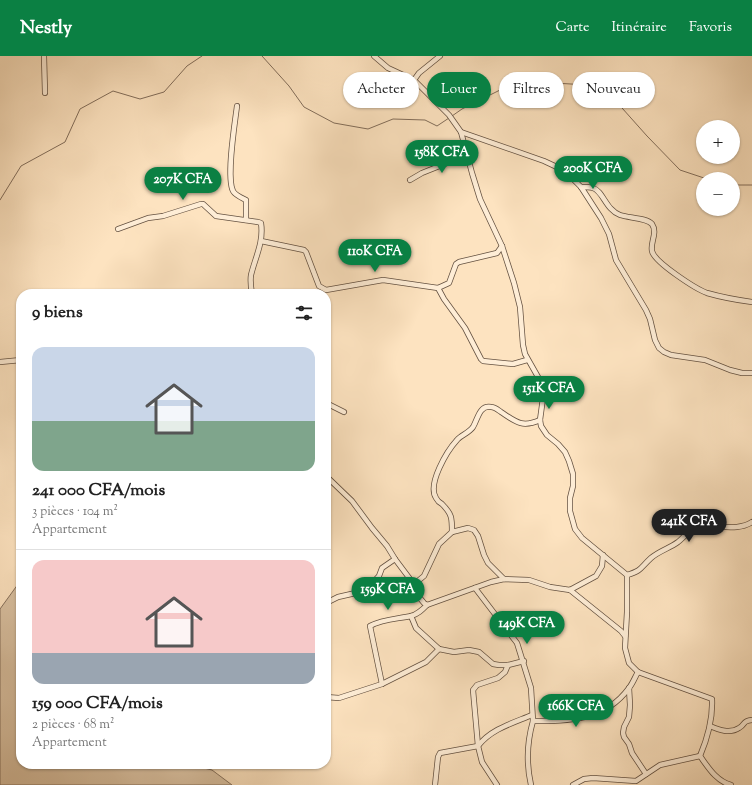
<!DOCTYPE html>
<html lang="fr">
<meta charset="utf-8">
<style>
:root{--surface:#fff;--page:#f2f2f2;--text:#222;--muted:#767676;--line:#e0e0e0;--accent:#0b8043}
body{margin:0;font-family:"Sorts Mill Goudy",serif;background:var(--page);color:var(--text);height:100vh;display:flex;flex-direction:column;font-size:15px;white-space:nowrap}
*{box-sizing:border-box;margin:0}
p{font-size:13px;color:var(--muted)}
.icon{flex:none;width:22px;height:22px;fill:none;stroke:currentColor;stroke-width:2;stroke-linecap:round;stroke-linejoin:round}
.map{position:relative;flex:1;overflow:hidden}
.side{position:absolute;left:16px;top:233px;width:315px;height:480px;display:flex;flex-direction:column;background:var(--surface);border-radius:16px;box-shadow:0 1px 3px #0004}
.side>*{flex:none}
.banner{position:absolute;left:343px;top:16px;width:349px;height:36px;display:flex;gap:8px}
.buttons{position:absolute;left:696px;top:64px;display:grid;gap:8px}
.buttons a{display:grid;place-items:center;width:44px;height:44px;border-radius:50%;background:var(--surface);box-shadow:0 1px 3px #0004;font-size:20px}
.price{position:absolute;translate:-50% -34px;padding:0 9px;border-radius:14px;background:var(--accent);color:#fff;font-size:13px;line-height:26px;filter:drop-shadow(0 1px 2px #0008)}
.price::after{content:'';position:absolute;left:50%;top:24px;width:12px;height:9px;margin-left:-6px;background:inherit;clip-path:polygon(0 0,100% 0,50% 100%)}
.price.active{background:#222;color:#fff}
ul{padding:0;list-style:none}
li{display:grid;align-content:center;gap:8px;height:212px;padding:0 16px}
li+li{border-top:1px solid var(--line)}
li span{display:grid;place-items:center;height:124px;border-radius:12px;color:#555}
li>.icon{margin-inline-start:auto}
span .icon{width:72px;height:72px;fill:#fffc;stroke-width:1}
li b{font-size:17px}
h2{display:flex;justify-content:space-between;align-items:center;height:48px;padding:0 16px;font-size:17px}
.pill{padding:0 14px;border-radius:18px;background:var(--surface);box-shadow:0 1px 3px #0004;font-size:14px;line-height:36px}
.pill.active{background:var(--accent);color:#fff}
header{display:flex;align-items:center;gap:24px;box-sizing:border-box;height:56px;padding:0 20px;background:var(--accent);color:#fff}
header strong{font-size:19px}
nav{display:flex;gap:22px;margin-inline-start:auto;font-size:14px}
.map>svg:first-child{display:block}
</style>
<header>
<strong>Nestly</strong>
<nav><a>Carte</a><a>Itinéraire</a><a>Favoris</a></nav>
</header>
<div class="map">
<svg width="752" height="729" viewBox="0 0 752 729">
<rect width="100%" height="100%" fill="#fde3c0"/>
<filter id="stains"><feTurbulence type="fractalNoise" baseFrequency=".005" numOctaves="4"/><feColorMatrix values="0 0 0 0 .2 0 0 0 0 .09 0 0 0 0 .02 0 0 0 .5 -.17"/></filter>
<radialGradient id="worn" r=".72"><stop offset=".6" stop-color="#630" stop-opacity="0"/><stop offset="1" stop-color="#630" stop-opacity=".3"/></radialGradient>
<path fill="#dac2a3" stroke="#86715d" d="M21 524V708H188L212 714 232 729H0V553Z"/>
<g fill="none" stroke-linecap="round" stroke-linejoin="round">
<g stroke="#826d5a" stroke-width="1">
<path d="M262 0 289 30 304 51 334 67 368 73 393 63 425 64 437 70 449 62"/>
<path d="M452 60 462 53 502 33 537 26 588 29 614 43 647 80 680 114 707 123"/>
<path d="M733 129H752"/>
<path d="M0 144 21 110 65 86 80 53 113 35 140 43 164 36 187 10 202 0"/>
</g>
<defs>
<g id="minor">
<path d="M44 0 45 37"/>
<path d="M374 0 388 12 414 24 449 59 461 76 544 105 559 112 570 120 581 131 601 162 609 178 616 204 646 254 650 263 655 284 659 292 664 296 671 299 705 304 730 314 742 317H752"/>
<path d="M414 24 419 17 440 0"/>
<path d="M237 50C235 66 226 121 233 135 235 139 242 142 246 144V164"/>
<path d="M461 76 472 117 480 143 502 190 514 227 520 251 523 289 525 298 542 328 543 342 540 364 541 370 547 379 558 388 565 396 569 405 573 418V430L570 442V455L575 473 582 482 627 519V556L625 592 629 607 638 616 712 643C713 663 708 681 700 700 708 711 716 725 731 729"/>
<path d="M410 124 422 117 467 99"/>
<path d="M581 131C585 131 590 131 593 132 603 135 606 154 620 159 629 162 647 162 652 168 658 177 650 186 652 195 654 206 696 233 707 237 721 241 737 244 752 246"/>
<path d="M118 173 148 162 163 160 201 148H203L216 160 258 166 261 167C264 186 255 202 251 219 250 225 251 232 252 238"/>
<path d="M261 185 304 194 306 196 319 230 326 234 383 224 438 232 449 227 456 208 459 206 497 197 502 190"/>
<path d="M438 232 444 243 465 272 481 303 483 305 513 308 527 304"/>
<path d="M75 237 78 238"/>
<path d="M0 306 21 304"/>
<path d="M326 347 344 356"/>
<path d="M326 420 352 445 372 472 387 490 395 503 410 523 419 541 424 547 427 549 491 526 504 523 529 524 550 531 570 534 596 520 602 510 603 499"/>
<path d="M452 476C452 462 452 458 442 448 440 447 437 444 436 442 427 428 447 395 457 384 461 379 469 377 473 371 478 363 479 349 491 351 495 351 498 354 501 356 516 366 522 372 540 364"/>
<path d="M627 519C643 514 640 512 651 502 659 495 670 492 678 486 683 482 688 475 695 473 712 466 735 477 752 466"/>
<path d="M413 529 424 520 439 488 452 476 468 472 474 474 478 480 484 499 488 507 504 523"/>
<path d="M475 532 517 587 531 632 533 665"/>
<path d="M570 534 621 575 625 580"/>
<path d="M326 547 338 541 360 536 367 533 379 520 382 512 395 503"/>
<path d="M411 560 416 572 439 593 454 596 469 594 479 596 493 608 499 609H508L524 605"/>
<path d="M382 628 370 570C383 563 397 563 411 560 418 558 422 554 427 549"/>
<path d="M629 632 630 649 629 661 624 671 623 677 624 681 629 688 632 697 646 718"/>
<path d="M326 641 339 642 382 628 426 606 439 593"/>
<path d="M710 670C719 674 730 678 739 672 746 668 742 665 752 664"/>
<path d="M435 729 438 701 440 697 478 690C491 673 513 667 532 659"/>
<path d="M497 729 482 706 478 690 473 634 477 629 498 622 505 616 508 609"/>
<path d="M531 729C526 707 527 686 533 665 569 665 605 665 629 632 633 627 635 621 638 616"/>
<path d="M573 729 584 723 593 722 636 725 660 709 700 700"/>
</g>
</defs>
<use href="#minor" stroke="#645141" stroke-width="6"/>
<use href="#minor" stroke="#feedd6" stroke-width="4.5"/>
</g>
<rect width="100%" height="100%" filter="url(#stains)"/>
<rect width="100%" height="100%" fill="url(#worn)"/>
</svg>
<div class="buttons">
<a>+</a>
<a>−</a>
</div>
<b class="price" style="left:442px;top:118px">158K CFA</b>
<b class="price" style="left:593px;top:134px">200K CFA</b>
<b class="price" style="left:183px;top:145px">207K CFA</b>
<b class="price" style="left:375px;top:217px">110K CFA</b>
<b class="price" style="left:549px;top:354px">151K CFA</b>
<b class="price active" style="left:689px;top:487px">241K CFA</b>
<b class="price" style="left:388px;top:555px">159K CFA</b>
<b class="price" style="left:527px;top:589px">149K CFA</b>
<b class="price" style="left:576px;top:672px">166K CFA</b>
<div class="banner">
<a class="pill">Acheter</a>
<a class="pill active">Louer</a>
<a class="pill">Filtres</a>
<a class="pill">Nouveau</a>
</div>
<section class="side">
<h2>9 biens<svg class="icon" aria-label="filters" viewBox="0 0 24 24"><path d="M4 7h16M4 17h16"/><circle cx="9" cy="7" r="2"/><circle cx="15" cy="17" r="2"/></svg></h2>
<ul>
<li><span style="background:linear-gradient(#c9d6e8 60%,#7fa58c 0)"><svg class="icon" aria-label="home" viewBox="0 0 24 24"><path d="M3 11l9-7 9 7M6 9v11h12V9"/></svg></span><div><b>241 000 CFA/mois</b><p>3 pièces · 104 m²</p><p>Appartement</p></div></li>
<li><span style="background:linear-gradient(#f6c9c9 75%,#9aa5b1 0)"><svg class="icon" aria-label="home" viewBox="0 0 24 24"><path d="M3 11l9-7 9 7M6 9v11h12V9"/></svg></span><div><b>159 000 CFA/mois</b><p>2 pièces · 68 m²</p><p>Appartement</p></div></li>
</ul>
</section>
</div>
